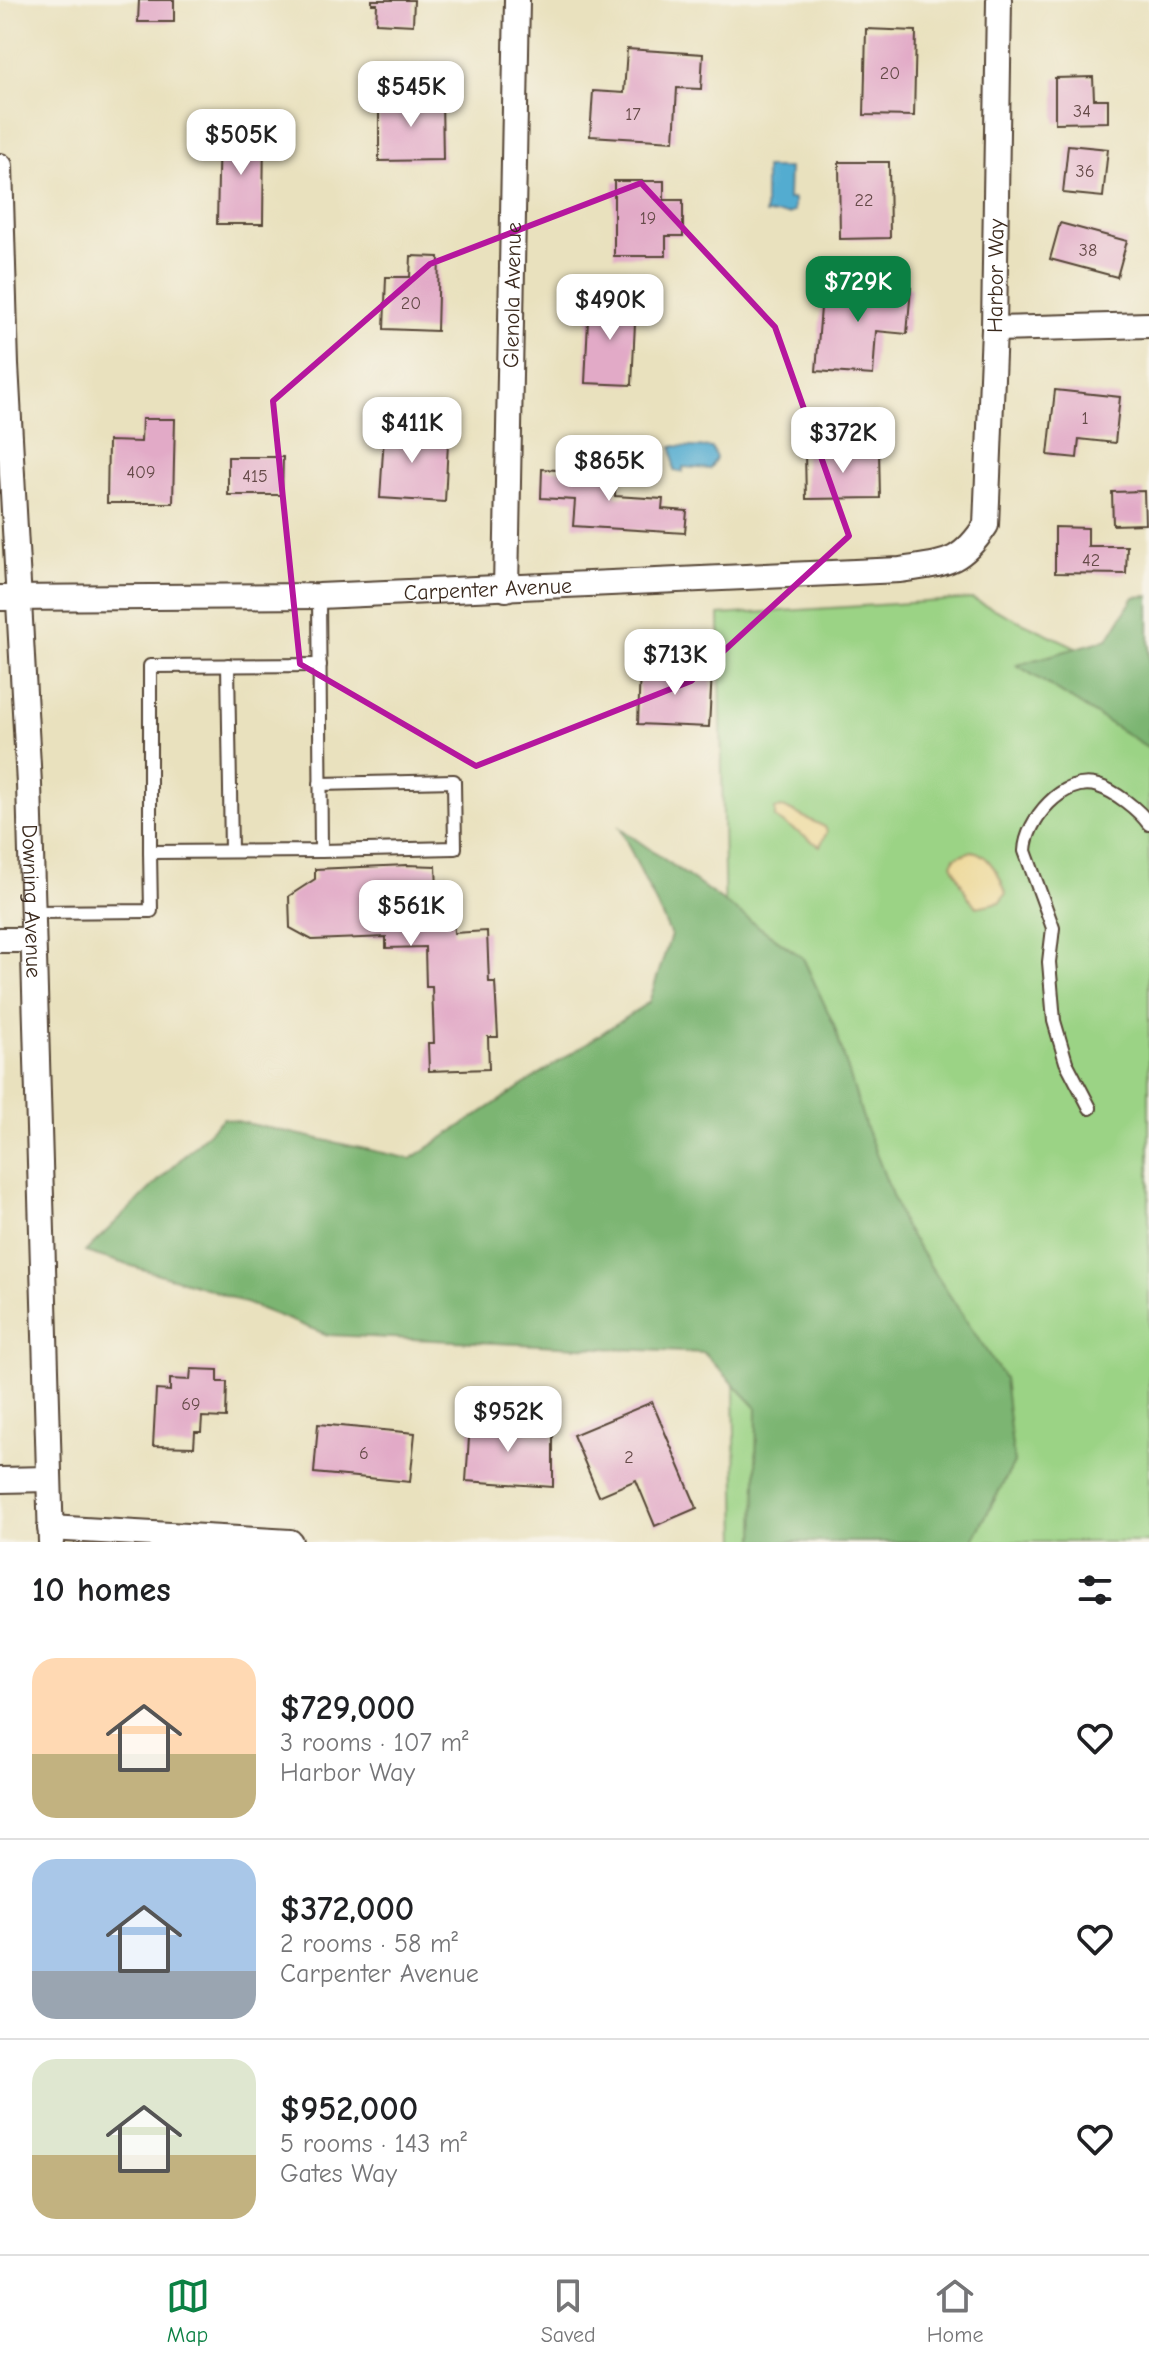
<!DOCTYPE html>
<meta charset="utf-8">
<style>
:root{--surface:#fff;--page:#f2f2f2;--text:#202124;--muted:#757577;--line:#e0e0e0;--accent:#0b8043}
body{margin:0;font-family:"Comic Neue",sans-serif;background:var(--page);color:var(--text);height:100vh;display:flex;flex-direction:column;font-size:30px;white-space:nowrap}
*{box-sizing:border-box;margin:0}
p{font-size:26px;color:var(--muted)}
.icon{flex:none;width:44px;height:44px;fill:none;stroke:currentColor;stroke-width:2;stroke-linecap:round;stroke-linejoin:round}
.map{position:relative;height:1542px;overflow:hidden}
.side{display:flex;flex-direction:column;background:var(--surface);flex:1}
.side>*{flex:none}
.price{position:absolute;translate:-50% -68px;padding:0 18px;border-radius:16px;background:#fff;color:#222;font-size:26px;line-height:52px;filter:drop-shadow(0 2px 4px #0008)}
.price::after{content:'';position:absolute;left:50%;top:48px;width:24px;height:18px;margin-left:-12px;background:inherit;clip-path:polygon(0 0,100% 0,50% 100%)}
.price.current{background:var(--accent);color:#fff}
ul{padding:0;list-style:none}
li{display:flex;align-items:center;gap:24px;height:200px;padding:0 32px}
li+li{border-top:2px solid var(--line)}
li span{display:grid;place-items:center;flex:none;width:224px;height:160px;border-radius:24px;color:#555}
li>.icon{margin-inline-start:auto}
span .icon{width:96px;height:96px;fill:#fffc;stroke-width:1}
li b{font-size:34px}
h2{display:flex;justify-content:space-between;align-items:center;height:96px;padding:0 32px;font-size:34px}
.tab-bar{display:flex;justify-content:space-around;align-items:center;height:112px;border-top:2px solid var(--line);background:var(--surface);font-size:22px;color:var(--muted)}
.tab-bar a{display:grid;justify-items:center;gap:4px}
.tab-bar .current{color:var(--accent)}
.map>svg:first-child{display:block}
</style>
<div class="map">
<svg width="1149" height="1542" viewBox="0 0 1149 1542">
<rect width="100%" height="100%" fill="#f7f3e8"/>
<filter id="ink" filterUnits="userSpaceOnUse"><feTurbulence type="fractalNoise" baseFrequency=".0125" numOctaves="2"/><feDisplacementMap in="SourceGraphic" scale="16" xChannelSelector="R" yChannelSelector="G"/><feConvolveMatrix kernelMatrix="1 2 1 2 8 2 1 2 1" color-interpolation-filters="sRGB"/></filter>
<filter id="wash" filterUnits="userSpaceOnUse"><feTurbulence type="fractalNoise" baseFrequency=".006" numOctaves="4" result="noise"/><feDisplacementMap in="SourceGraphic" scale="32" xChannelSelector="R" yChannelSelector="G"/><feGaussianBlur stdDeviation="1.8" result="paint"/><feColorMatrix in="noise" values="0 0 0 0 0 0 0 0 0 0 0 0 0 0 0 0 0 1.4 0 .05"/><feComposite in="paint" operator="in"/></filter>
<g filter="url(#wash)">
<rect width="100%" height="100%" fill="#e9e1be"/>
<path fill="#9bd385" stroke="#6b7e52" stroke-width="2" d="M972 599 1149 681V1542H737L719 615Z"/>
<g fill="#7cb572" stroke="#5c7048" stroke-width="2">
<path d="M1149 596V748L1017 665 1108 639 1134 597Z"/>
<path d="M620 828 803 958 834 1025 865 1125 904 1226 1004 1378 1014 1463 972 1542H755L757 1408 704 1353 328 1335 209 1289 85 1252 223 1118 411 1159 649 1002 671 935Z"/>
</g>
<g fill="#eeda9e" stroke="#94825e" stroke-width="2">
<path d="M785 808 825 827 827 832 820 846 775 818V809Z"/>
<path d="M972 851C989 853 1001 878 1006 893L1000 902 977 907 968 897 952 864 955 857Z"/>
</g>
<g fill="#53acd0" stroke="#476b77" stroke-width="2">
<path d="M765 168H789L788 199H794V211L789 214H765Z"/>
<path d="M672 446 712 448 716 458 710 469 683 467V472L674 471Z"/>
</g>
<g id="blocks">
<g fill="#e2aac7">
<path d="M139 0H174V22H138Z"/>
<path d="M372 0H414L413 25 376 23 377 4H372Z"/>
<path d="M866 29 916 31 914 116 864 115Z"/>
<path d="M627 49 703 54 701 89 677 88 674 141 590 136 593 91 624 93Z"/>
<path d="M1093 77 1094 99H1108V122L1055 123V78Z"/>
<path d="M379 98H442L443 160 379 161Z"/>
<path d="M219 129 264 130 263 224H217Z"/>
<path d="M1068 145 1108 149 1103 197 1063 193Z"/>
<path d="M839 162H889L890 238 840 239Z"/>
<path d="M614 181H664V200H683V236H666V256H614Z"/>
<path d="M1060 223 1127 241 1117 277 1050 259Z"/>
<path d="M411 256 439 257 437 331 384 329 386 277H410Z"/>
<path d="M823 282 911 288 907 334 876 331 873 375 816 371Z"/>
<path d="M589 300 636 302 632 385 585 383Z"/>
<path d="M1055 390 1120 397 1115 443 1079 439 1077 458 1048 455Z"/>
<path d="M142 419H175L173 503H107L108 441 141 442Z"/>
<path d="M385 420 417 422 415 441 448 443 445 502 380 498Z"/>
<path d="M879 450 880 498 806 499 805 452Z"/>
<path d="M228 457H283L282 495H228Z"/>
<path d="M542 469 616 474 615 496 663 499 662 509 687 511 685 533 573 526 575 500 541 498Z"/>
<path d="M1144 491 1145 524 1113 525 1112 492Z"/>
<path d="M1055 527 1088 528V546H1127L1126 574 1055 573Z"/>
<path d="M640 668 712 671 709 727 638 724Z"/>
<path d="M407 865 436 866 438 913 453 912 454 933 487 931 489 982H495L498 1037H488L489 1069 429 1071 428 1043H434L432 987H426L425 947 386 948V937L312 940 290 928 289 896 315 879V869Z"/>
<path d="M191 1369 218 1370V1382H227L226 1418 202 1417 201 1432H195L194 1447 153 1446 156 1390 170 1391V1379L190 1380Z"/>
<path d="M652 1402 697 1508 655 1526 636 1480 599 1496 573 1435Z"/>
<path d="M471 1409 493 1411 492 1431H503V1424L521 1426V1432L553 1434V1487L466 1481Z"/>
<path d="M318 1424 415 1433 410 1482 314 1473Z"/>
</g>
</g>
</g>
<g filter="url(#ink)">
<use href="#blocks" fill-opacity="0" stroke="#554536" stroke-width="2"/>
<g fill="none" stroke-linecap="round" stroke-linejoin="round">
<defs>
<g id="lane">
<path d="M228 665 231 851"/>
<path d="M320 784 454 781 455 848 321 851"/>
<path d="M150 852V666L320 665"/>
<path d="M31 912 151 911 150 852 321 851 319 596"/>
<path d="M1090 1108 1066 1062 1054 1021 1049 962 1053 928 1025 851C1026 821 1063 775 1098 786 1115 791 1139 810 1149 824"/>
</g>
<g id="street">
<path id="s1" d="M0 166 6 365 29 784 51 1542"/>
<path d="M994 329 1149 325"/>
<path id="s2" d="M506 589 517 0"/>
<path id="s3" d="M0 598 319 596 900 570C945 563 960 565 986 525L994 329 999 0"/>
<path d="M0 940H31"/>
<path d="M0 1480 49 1479"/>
<path d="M50 1528 290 1542"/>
</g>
</defs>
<use href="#lane" stroke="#554536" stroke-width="16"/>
<use href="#street" stroke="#554536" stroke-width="28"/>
<use href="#lane" stroke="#fff" stroke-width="12"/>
<use href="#street" stroke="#fff" stroke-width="24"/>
</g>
</g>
<path fill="none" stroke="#b5179e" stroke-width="6" stroke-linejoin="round" d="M641 183 775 327 849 536 691 681 476 766 300 664 273 401 430 264Z"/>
<g text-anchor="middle" stroke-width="7" stroke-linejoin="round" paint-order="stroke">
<g font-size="18" fill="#654a48">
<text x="890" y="79">20</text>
<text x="1082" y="117">34</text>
<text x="633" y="120">17</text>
<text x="1085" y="177">36</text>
<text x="864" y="206">22</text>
<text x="648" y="224">19</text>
<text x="1088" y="256">38</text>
<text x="411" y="309">20</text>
<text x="1085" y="424">1</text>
<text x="141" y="478">409</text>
<text x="255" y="482">415</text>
<text x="1091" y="566">42</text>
<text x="191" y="1410">69</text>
<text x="364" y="1459">6</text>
<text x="629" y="1463">2</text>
</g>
<g font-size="22" fill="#3b2a1e" stroke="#f7f3e8">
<text dy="8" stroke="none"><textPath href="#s3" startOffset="1252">Harbor Way</textPath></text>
<text dy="8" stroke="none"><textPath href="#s2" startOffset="294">Glenola Avenue</textPath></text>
<text dy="8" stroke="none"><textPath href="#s3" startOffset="488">Carpenter Avenue</textPath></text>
<text dy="8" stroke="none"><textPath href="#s1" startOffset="736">Downing Avenue</textPath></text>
</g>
</g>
</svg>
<b class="price" style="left:411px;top:129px">$545K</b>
<b class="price" style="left:241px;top:177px">$505K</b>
<b class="price current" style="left:858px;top:324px">$729K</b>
<b class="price" style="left:610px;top:342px">$490K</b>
<b class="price" style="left:412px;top:465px">$411K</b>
<b class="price" style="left:843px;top:475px">$372K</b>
<b class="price" style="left:609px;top:503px">$865K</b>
<b class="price" style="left:675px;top:697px">$713K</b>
<b class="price" style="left:411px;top:948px">$561K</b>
<b class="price" style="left:508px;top:1454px">$952K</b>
</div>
<section class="side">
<h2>10 homes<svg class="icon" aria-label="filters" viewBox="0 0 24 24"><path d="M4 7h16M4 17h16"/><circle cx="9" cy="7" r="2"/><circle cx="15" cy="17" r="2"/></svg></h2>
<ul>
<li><span style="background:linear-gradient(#ffd9b3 60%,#c2b280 0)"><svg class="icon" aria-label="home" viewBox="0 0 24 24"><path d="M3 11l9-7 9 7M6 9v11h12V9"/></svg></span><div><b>$729,000</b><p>3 rooms · 107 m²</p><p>Harbor Way</p></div><svg class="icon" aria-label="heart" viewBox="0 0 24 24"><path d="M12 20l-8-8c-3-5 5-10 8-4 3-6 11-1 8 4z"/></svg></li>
<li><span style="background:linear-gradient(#a9c7e8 70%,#9aa5b1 0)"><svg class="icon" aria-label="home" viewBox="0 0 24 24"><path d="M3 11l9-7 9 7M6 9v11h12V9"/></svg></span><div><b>$372,000</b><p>2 rooms · 58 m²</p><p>Carpenter Avenue</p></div><svg class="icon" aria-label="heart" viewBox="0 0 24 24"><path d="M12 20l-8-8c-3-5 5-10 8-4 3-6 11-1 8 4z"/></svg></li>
<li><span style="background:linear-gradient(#dfe7d0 60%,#c2b280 0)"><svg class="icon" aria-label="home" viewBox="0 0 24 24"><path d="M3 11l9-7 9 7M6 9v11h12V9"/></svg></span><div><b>$952,000</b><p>5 rooms · 143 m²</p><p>Gates Way</p></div><svg class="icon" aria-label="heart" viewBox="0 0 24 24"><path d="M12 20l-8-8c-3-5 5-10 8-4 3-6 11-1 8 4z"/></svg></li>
</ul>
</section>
<nav class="tab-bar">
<a class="current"><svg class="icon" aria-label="map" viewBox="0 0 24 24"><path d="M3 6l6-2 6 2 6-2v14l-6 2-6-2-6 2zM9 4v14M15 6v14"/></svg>Map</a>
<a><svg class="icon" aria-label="saved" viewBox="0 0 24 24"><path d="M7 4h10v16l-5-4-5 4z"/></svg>Saved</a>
<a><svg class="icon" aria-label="home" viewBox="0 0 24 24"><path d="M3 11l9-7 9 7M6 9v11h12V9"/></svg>Home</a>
</nav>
